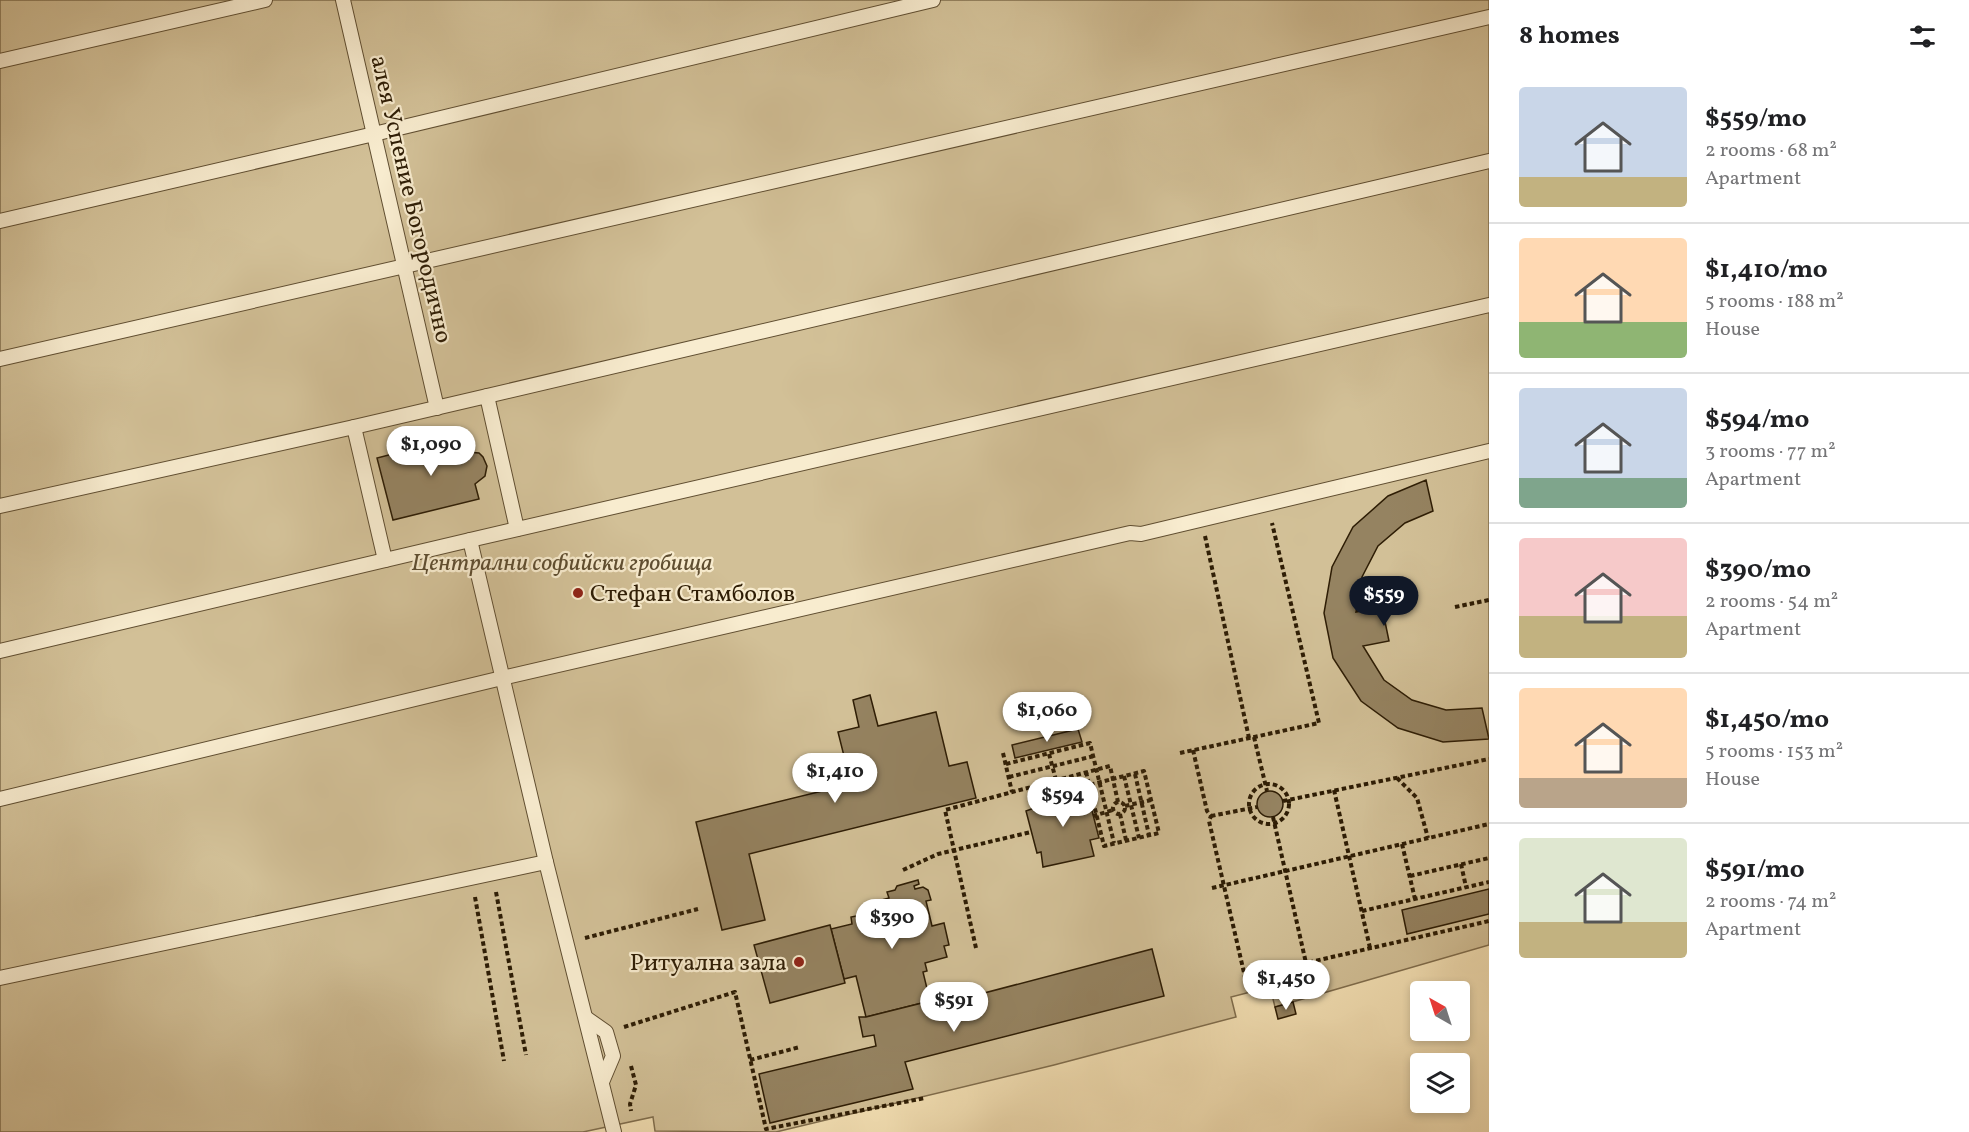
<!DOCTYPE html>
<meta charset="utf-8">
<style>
:root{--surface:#fff;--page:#f2f2f2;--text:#202124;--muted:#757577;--line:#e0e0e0;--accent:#111827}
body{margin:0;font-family:Vollkorn,serif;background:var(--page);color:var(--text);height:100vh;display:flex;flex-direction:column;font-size:22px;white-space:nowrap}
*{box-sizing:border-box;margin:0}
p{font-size:20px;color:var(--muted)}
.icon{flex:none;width:33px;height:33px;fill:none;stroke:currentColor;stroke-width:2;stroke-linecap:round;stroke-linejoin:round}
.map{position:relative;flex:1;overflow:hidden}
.details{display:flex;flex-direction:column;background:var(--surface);width:480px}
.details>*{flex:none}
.needle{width:39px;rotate:321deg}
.controls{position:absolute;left:1410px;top:981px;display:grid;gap:12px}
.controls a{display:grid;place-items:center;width:60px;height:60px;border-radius:6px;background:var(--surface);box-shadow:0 3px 9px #0003;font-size:30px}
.price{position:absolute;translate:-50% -51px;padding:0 14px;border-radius:21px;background:#fff;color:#222;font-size:20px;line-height:39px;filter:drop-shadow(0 2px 3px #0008)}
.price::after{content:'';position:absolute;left:50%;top:36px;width:18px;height:14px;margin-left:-9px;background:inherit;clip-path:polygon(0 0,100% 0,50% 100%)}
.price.selected{background:var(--accent);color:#fff}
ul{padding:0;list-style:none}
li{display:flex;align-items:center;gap:18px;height:150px;padding:0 30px}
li+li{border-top:2px solid var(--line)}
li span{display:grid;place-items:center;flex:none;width:168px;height:120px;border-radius:6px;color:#555}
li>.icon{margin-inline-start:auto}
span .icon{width:72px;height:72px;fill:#fffc;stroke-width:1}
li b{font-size:26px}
h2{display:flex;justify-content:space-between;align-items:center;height:72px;padding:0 30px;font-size:26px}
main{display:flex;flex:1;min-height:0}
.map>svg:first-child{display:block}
</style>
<main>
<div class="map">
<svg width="1489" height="1132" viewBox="0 0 1489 1132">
<rect width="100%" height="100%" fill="#f4e1b5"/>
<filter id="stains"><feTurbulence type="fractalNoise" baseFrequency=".00333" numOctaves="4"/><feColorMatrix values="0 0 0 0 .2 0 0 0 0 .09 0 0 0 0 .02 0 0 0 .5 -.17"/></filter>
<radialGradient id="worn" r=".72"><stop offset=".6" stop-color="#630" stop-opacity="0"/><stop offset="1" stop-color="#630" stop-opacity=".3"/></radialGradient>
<path fill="#d2c097" stroke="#806e4e" stroke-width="1.5" d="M0 0H1489V945L1275 1007 1270 987 1231 997 1236 1017 1054 1065 776 1132 655 1131 653 1117 583 1132H0Z"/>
<g fill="#958361" stroke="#2e1d05" stroke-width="1.5">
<path d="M463 436 467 452 479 453 483 457 487 466 485 476 475 484 479 499 393 520 377 458Z"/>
<path d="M1426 480 1433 511 1405 523 1378 546 1362 577 1356 612 1382 607 1389 641 1363 646 1384 680 1412 700 1446 710 1482 708 1489 739 1443 742 1398 728 1361 701 1333 658 1324 613 1332 567 1353 527 1388 496Z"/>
<path d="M870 695 878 726 936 712 949 766 967 762 976 798 749 854 765 920 722 930 696 822 851 784 838 732 859 727 853 700Z"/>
<path d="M1078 729 1082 742 1015 758 1012 745Z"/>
<path d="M1080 790 1081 797 1088 795 1099 838 1090 840 1094 856 1043 867 1041 852 1037 853 1026 811 1037 807 1036 800Z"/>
<circle cx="1270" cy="804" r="13"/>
<path d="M918 880 919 884 914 886 915 889 923 887 928 890 931 900 926 901 932 926 944 923 949 945 944 946 947 957 925 963 927 971 923 972 930 1001 866 1017 856 976 844 979 831 929 852 924 851 917 876 912 874 902 889 898 887 892 895 890 897 886Z"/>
<path d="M1489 889V914L1407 934 1402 910Z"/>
<path d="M830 925 845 983 770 1003 754 945Z"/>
<path d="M1152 949 1164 996 905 1062 913 1089 770 1123 759 1074 876 1046 874 1035 863 1037 859 1017H866L930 1001 945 999 946 1003Z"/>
<path d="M1293 1002 1296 1014 1278 1019 1275 1007Z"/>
</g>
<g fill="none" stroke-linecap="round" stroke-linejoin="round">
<defs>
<g id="service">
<path d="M343 0 437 408"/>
<path d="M0 61 265 0"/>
<path d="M0 221 374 134 933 0"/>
<path d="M0 359 1489 17"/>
<path d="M487 396 1489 161"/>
<path d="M0 506 354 427"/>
<path d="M470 540 546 862 614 1132"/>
<path d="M385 560 354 427 487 396 517 529"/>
<path d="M0 651 470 540 1489 305"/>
<path d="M0 799 502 678 1130 533 1141 534 1489 451"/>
<path d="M0 978 546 862"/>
<path d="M586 1018 606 1032 613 1056 602 1082"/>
</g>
</defs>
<use href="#service" stroke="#604e31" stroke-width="16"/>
<g stroke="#2e1d05" stroke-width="4" stroke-dasharray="4.5 3" stroke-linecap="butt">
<path d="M1205 536 1249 738"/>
<path d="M1455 607 1489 600"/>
<path d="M1254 737 1267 791"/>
<path d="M1193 750 1207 811 1211 816 1209 821 1245 977 1489 921"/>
<path d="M1003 753 1012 792"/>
<path d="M1180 753 1319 723 1272 523"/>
<path d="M1049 754 1056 780"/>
<path d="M1006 764 1090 743 1114 843"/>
<path d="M1086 772 1104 846 1159 833 1144 771 1089 785"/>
<path d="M1135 774 1149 835"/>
<path d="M1124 776 1139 838"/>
<path d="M1009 777 1094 756"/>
<path d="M1397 778 1417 798 1428 838"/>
<circle cx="1269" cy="804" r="20"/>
<path d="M1334 790 1370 948"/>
<path d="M1283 801 1489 759"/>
<circle cx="1119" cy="808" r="6"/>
<path d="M1125 806 1151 800"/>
<path d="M1120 814 1126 840"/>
<path d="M1093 816 1113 810"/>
<path d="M1211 816 1257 807"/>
<path d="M1273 817 1306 963"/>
<path d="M1402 844 1415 899"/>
<path d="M1461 864 1466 887"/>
<path d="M903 870 938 854 1031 832"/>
<path d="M1410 876 1489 858"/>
<path d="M1212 888 1489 824"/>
<path d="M496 892 526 1055"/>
<path d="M475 897 504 1061"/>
<path d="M1362 911 1489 882"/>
<path d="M585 938 698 909"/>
<path d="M976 948 945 810 1110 766 1118 802"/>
<path d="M624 1027 735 992 766 1129 925 1098"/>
<path d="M750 1060 800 1047"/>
<path d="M631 1066 636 1085 630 1104 631 1111"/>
</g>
<use href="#service" stroke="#f8eccf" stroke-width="14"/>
</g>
<g fill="#8f2418" stroke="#f8eccf" stroke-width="2">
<circle cx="578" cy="593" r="6"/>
<circle cx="799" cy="962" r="6"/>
</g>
<g text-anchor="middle" stroke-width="4.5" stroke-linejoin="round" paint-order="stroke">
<g font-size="24" fill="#2e1d05" stroke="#f8eccf">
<text transform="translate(412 199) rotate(77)" y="8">алея Успение Богородично</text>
</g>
<g font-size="24" font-style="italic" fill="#5f4e31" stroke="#f8eccf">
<text x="562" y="570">Централни софийски гробища</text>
</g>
<g font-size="24" fill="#2e1d05" stroke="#f8eccf" text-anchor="start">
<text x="590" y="601">Стефан Стамболов</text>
<text x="787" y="970" text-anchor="end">Ритуална зала</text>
</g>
</g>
<rect width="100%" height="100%" filter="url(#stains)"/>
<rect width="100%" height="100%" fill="url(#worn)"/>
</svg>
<div class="controls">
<a><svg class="needle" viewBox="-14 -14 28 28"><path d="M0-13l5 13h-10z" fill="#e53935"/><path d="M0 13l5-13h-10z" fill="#757577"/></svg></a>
<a><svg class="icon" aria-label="layers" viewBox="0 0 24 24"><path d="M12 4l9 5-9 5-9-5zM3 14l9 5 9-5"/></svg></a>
</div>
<b class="price" style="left:431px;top:477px">$1,090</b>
<b class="price selected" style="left:1384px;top:627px">$559</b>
<b class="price" style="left:1047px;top:743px">$1,060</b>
<b class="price" style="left:835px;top:804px">$1,410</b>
<b class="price" style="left:1063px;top:828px">$594</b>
<b class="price" style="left:892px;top:950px">$390</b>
<b class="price" style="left:1286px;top:1011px">$1,450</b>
<b class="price" style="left:954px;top:1033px">$591</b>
</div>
<section class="details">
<h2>8 homes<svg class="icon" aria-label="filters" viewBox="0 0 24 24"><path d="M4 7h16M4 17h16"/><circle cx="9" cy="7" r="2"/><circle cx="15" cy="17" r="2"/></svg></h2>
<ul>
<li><span style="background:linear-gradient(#c9d6e8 75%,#c2b280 0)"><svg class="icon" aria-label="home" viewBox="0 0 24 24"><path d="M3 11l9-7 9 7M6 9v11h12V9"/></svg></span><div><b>$559/mo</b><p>2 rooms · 68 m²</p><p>Apartment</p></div></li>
<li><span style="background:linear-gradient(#ffd9b3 70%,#8fb573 0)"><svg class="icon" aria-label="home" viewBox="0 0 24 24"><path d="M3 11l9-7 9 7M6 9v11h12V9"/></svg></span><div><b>$1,410/mo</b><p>5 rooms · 188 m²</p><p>House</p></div></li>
<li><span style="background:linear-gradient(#c9d6e8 75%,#7fa58c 0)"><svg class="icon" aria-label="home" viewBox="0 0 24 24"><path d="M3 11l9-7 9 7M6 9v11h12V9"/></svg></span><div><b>$594/mo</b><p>3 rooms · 77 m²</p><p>Apartment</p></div></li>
<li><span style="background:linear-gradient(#f6c9c9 65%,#c2b280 0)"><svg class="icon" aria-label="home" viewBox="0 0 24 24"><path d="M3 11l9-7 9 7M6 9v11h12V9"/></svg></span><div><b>$390/mo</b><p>2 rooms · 54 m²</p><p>Apartment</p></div></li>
<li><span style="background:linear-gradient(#ffd9b3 75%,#b9a48a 0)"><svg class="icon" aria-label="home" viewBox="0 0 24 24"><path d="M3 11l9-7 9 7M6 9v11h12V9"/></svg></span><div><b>$1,450/mo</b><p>5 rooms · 153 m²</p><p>House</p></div></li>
<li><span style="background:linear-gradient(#dfe7d0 70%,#c2b280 0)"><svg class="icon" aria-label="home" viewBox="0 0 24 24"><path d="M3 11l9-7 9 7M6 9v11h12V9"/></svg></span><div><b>$591/mo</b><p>2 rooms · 74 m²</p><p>Apartment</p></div></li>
</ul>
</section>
</main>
